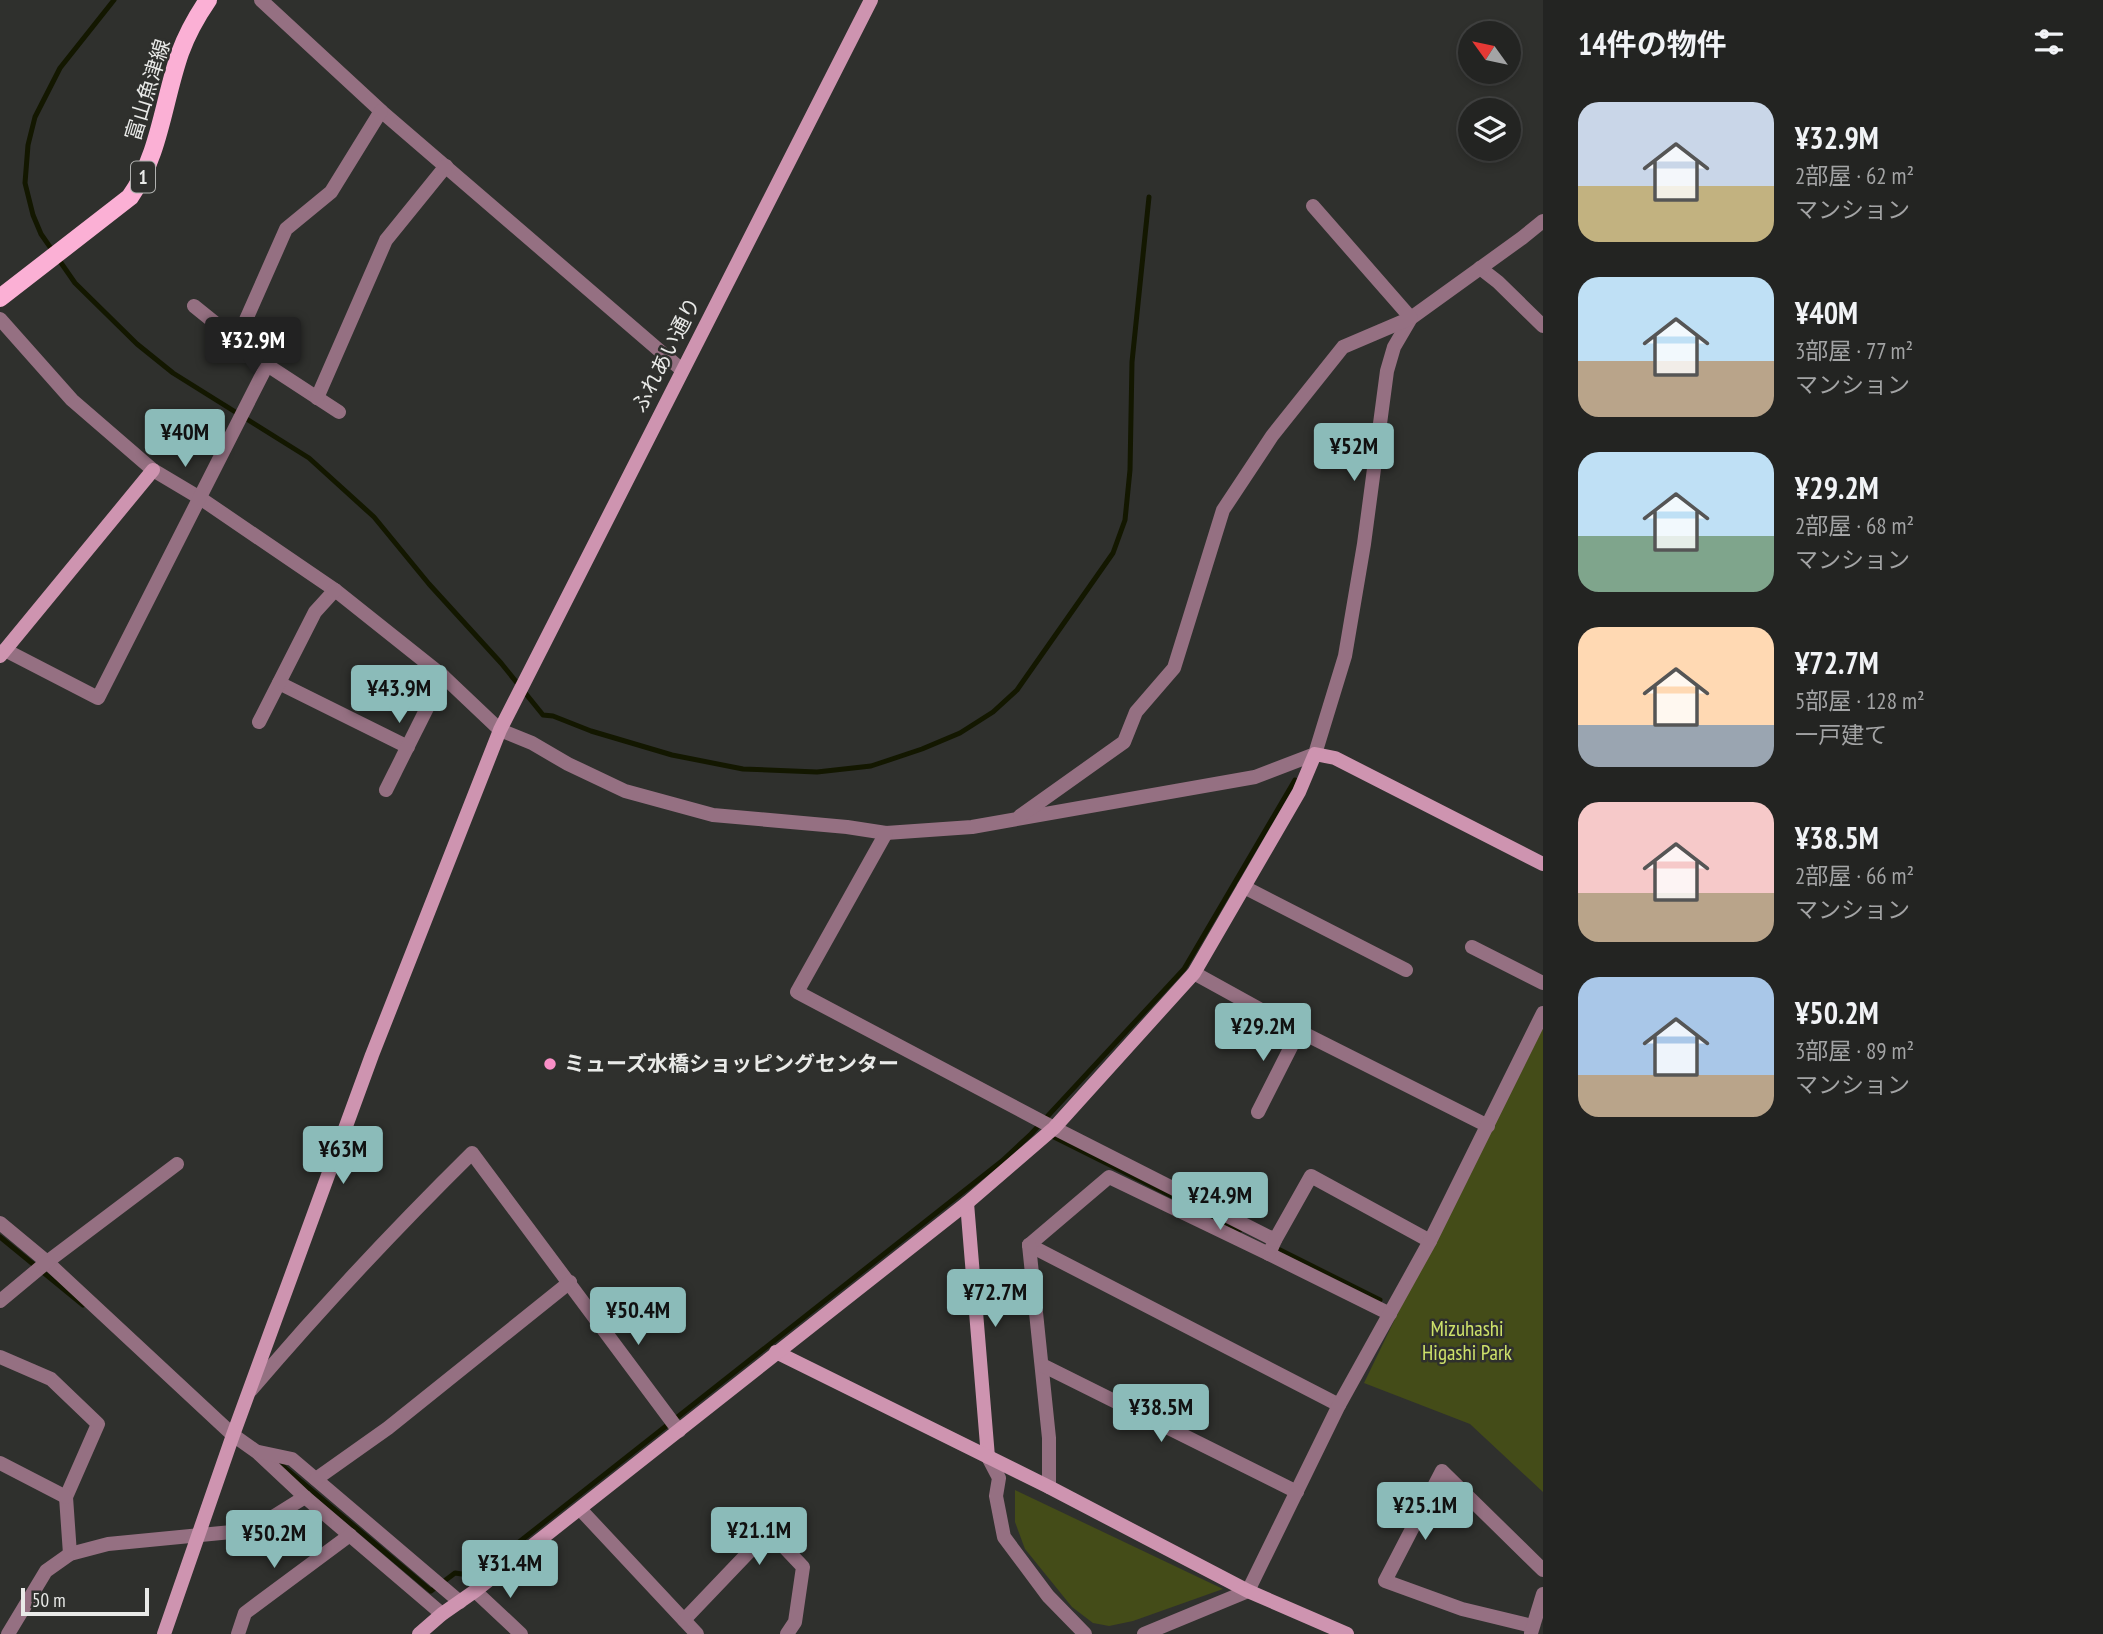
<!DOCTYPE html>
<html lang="ja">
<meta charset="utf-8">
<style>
:root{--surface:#232422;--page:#2b2c2a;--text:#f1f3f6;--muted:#a3a4a5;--line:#404140;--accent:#8bbbb9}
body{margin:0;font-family:"PT Sans Narrow","Noto Sans JP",sans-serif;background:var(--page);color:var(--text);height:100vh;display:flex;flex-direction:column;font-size:26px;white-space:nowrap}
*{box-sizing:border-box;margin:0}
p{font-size:23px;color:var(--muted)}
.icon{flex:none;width:38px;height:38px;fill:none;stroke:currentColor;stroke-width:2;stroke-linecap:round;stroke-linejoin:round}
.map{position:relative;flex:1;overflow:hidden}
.side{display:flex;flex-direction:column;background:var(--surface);width:560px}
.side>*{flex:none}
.needle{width:46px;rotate:303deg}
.tools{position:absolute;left:1458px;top:21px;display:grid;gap:14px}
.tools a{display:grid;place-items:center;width:63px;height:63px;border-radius:50%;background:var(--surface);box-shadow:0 4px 10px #0003,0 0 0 2px var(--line);font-size:35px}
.scale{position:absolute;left:21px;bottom:18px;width:128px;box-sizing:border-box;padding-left:7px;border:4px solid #e9eae8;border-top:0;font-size:19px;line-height:24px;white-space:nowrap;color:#e9eae8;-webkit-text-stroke:5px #2f302d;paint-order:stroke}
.price{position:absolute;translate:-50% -60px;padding:0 16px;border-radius:7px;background:var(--accent);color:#111;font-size:23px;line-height:46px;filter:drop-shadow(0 2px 4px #0008)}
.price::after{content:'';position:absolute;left:50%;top:42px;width:21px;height:16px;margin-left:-10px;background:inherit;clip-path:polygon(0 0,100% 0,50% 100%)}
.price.current{background:#222;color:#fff}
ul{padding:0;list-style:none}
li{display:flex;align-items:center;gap:21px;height:175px;padding:0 35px}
li span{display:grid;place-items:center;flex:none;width:196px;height:140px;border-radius:21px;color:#555}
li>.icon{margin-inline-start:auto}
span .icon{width:84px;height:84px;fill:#fffc;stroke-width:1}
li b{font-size:30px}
h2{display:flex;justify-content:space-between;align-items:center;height:84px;padding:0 35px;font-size:30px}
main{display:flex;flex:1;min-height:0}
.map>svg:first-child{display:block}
</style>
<main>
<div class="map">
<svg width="1543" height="1634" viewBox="0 0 1543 1634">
<rect width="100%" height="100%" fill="#2f302d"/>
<g fill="#444c18">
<path d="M1543 1013V1492L1470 1424 1364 1383Z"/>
<path d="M1015 1490 1223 1589 1133 1621 1109 1626 1093 1623 1072 1607 1025 1549 1015 1522Z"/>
</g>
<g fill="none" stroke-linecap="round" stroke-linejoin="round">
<g stroke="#131700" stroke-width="5">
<path d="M114 0 60 68 35 117 28 145 25 183 33 215 41 234 75 283 137 344 173 373 309 458 374 517 429 584 501 663 543 715 553 716 591 731 672 755 743 769 817 772 871 766 922 749 960 733 993 712 1017 690 1113 553 1125 520 1130 470 1132 362 1149 197"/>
<path d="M1048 1134 1240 1230"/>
<path d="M0 1237 83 1305"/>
<path d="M1274 1247 1380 1300"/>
<path d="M279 1463 431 1591 455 1573 476 1576 1002 1161 1031 1134 1184 969 1295 780"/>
</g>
<g stroke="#957082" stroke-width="14">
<path d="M261 0 381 111 682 370"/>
<path d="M1480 268 1498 282 1543 326"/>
<path d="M194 306 267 365 339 412"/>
<path d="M0 319 72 400 153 470 200 498 335 590 443 676 500 730 532 743 568 764 625 791 713 815 847 827 886 833 972 827 1255 777 1315 754 1345 656 1364 544 1387 371 1394 347 1411 318 1522 238 1543 221"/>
<path d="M237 340 286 229 331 192 381 111"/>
<path d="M317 398 386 240 446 166"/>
<path d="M5 650 98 698 267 365"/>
<path d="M279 683 408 747"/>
<path d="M259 722 315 612 335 590"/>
<path d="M386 790 443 676"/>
<path d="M1020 816 1124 742 1136 712 1174 668 1223 510 1272 436 1343 347 1411 318 1313 206"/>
<path d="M886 833 797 992 1054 1128 1275 1240 1269 1254 1390 1314"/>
<path d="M1244 887 1406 970"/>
<path d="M1472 947 1543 983"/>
<path d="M1194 973 1299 1031 1488 1126"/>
<path d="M1258 1112 1299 1031"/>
<path d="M0 1223 47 1262 233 1435 257 1452 305 1497 442 1614"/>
<path d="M1275 1240 1311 1176 1430 1241"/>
<path d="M1029 1245 1339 1405"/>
<path d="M1029 1245 1109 1177 1269 1254"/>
<path d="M1029 1245 1049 1438V1487"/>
<path d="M0 1301 47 1262 177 1164"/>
<path d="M0 1357 51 1379 98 1424 66 1497 70 1554"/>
<path d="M1042 1365 1297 1492"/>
<path d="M251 1390C321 1308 395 1229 472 1153L679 1431"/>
<path d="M259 1452 292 1459 460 1602"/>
<path d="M988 1457 999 1478 996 1496 1004 1537 1048 1596 1085 1634"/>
<path d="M0 1463 66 1497"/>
<path d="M316 1479 388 1428 570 1282"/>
<path d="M580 1509 697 1634"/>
<path d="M475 1591 521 1634"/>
<path d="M684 1620 769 1531 803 1567 795 1622 787 1634"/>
<path d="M1532 1626 1462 1609 1385 1581 1442 1471 1543 1570"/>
<path d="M1531 1633 1543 1594"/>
<path d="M8 1634 46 1571 70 1554 108 1544 252 1530 305 1497"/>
<path d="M238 1634 245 1613 350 1535"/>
<path d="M1144 1634 1248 1591 1339 1405 1430 1241 1543 1013"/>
</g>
<g stroke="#ce94b0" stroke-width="14">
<path d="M0 656 153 470"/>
<path d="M967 1203 988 1457"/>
<path d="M776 1352 1049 1487 1248 1591 1347 1634"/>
<path d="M164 1634 233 1435 372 1055 500 730 871 0"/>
<path d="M419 1634 442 1614 475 1591 967 1203 1054 1128 1194 973 1299 792 1315 754 1335 758 1543 864"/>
</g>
<path stroke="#fbb0d5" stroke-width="18" d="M0 298 130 197C160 154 163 102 180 53 187 34 197 16 208 0"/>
</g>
<circle fill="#fa8fc7" stroke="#2f302d" stroke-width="2.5" cx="550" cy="1064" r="7"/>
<g text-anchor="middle" stroke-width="5" stroke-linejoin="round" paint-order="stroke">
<rect fill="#2f302d" stroke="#b1b2b0" stroke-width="2" x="131" y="161.5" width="24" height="31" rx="5"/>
<g font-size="19" font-weight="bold" fill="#e9eae8">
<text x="143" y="184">1</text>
</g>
<g font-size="21" fill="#e9eae8" stroke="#2f302d">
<text transform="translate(148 90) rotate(-73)" y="7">富山魚津線</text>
<text transform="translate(666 355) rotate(-63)" y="7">ふれあい通り</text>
</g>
<g font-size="21" font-weight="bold" fill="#e9eae8" stroke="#2f302d" text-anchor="start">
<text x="564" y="1071">ミューズ水橋ショッピングセンター</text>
</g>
<g font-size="21" fill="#cde16a" stroke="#2f302d">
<text x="1467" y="1336">Mizuhashi<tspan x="1467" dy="24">Higashi Park</tspan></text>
</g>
</g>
</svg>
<div class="tools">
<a><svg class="needle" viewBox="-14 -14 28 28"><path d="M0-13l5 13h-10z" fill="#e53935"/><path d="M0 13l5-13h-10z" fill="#a3a4a5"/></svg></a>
<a><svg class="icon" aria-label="layers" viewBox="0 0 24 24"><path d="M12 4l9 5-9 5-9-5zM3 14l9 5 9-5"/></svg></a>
</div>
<div class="scale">50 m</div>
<b class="price current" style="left:253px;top:377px">¥32.9M</b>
<b class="price" style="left:185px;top:469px">¥40M</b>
<b class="price" style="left:1354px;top:483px">¥52M</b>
<b class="price" style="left:399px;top:725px">¥43.9M</b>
<b class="price" style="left:1263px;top:1063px">¥29.2M</b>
<b class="price" style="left:343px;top:1186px">¥63M</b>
<b class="price" style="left:1220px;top:1232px">¥24.9M</b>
<b class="price" style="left:995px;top:1329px">¥72.7M</b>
<b class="price" style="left:638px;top:1347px">¥50.4M</b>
<b class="price" style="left:1161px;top:1444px">¥38.5M</b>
<b class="price" style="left:1425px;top:1542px">¥25.1M</b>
<b class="price" style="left:759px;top:1567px">¥21.1M</b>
<b class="price" style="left:274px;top:1570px">¥50.2M</b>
<b class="price" style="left:510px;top:1600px">¥31.4M</b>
</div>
<section class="side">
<h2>14件の物件<svg class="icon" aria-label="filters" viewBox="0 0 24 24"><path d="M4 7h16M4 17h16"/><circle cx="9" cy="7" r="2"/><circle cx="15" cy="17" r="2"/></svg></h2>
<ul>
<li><span style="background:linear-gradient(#c9d6e8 60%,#c2b280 0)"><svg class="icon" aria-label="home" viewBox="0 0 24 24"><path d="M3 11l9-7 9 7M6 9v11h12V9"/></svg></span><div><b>¥32.9M</b><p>2部屋 · 62 m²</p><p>マンション</p></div></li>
<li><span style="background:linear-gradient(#bfe0f5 60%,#b9a48a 0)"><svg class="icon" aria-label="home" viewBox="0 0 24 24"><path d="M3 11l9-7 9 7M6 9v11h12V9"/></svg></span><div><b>¥40M</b><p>3部屋 · 77 m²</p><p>マンション</p></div></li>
<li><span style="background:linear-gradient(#bfe0f5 60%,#7fa58c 0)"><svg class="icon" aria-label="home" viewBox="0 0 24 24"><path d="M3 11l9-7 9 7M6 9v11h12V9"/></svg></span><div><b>¥29.2M</b><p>2部屋 · 68 m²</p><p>マンション</p></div></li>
<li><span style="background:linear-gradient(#ffd9b3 70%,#9aa5b1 0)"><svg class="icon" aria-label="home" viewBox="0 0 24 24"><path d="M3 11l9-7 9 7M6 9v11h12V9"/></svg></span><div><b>¥72.7M</b><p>5部屋 · 128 m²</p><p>一戸建て</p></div></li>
<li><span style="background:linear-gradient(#f6c9c9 65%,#b9a48a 0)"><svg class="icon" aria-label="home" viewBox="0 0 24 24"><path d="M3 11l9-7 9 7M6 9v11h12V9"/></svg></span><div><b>¥38.5M</b><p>2部屋 · 66 m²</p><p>マンション</p></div></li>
<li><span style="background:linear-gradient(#a9c7e8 70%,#b9a48a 0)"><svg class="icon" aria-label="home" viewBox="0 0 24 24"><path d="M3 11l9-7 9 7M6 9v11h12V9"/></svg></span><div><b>¥50.2M</b><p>3部屋 · 89 m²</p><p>マンション</p></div></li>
</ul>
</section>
</main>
